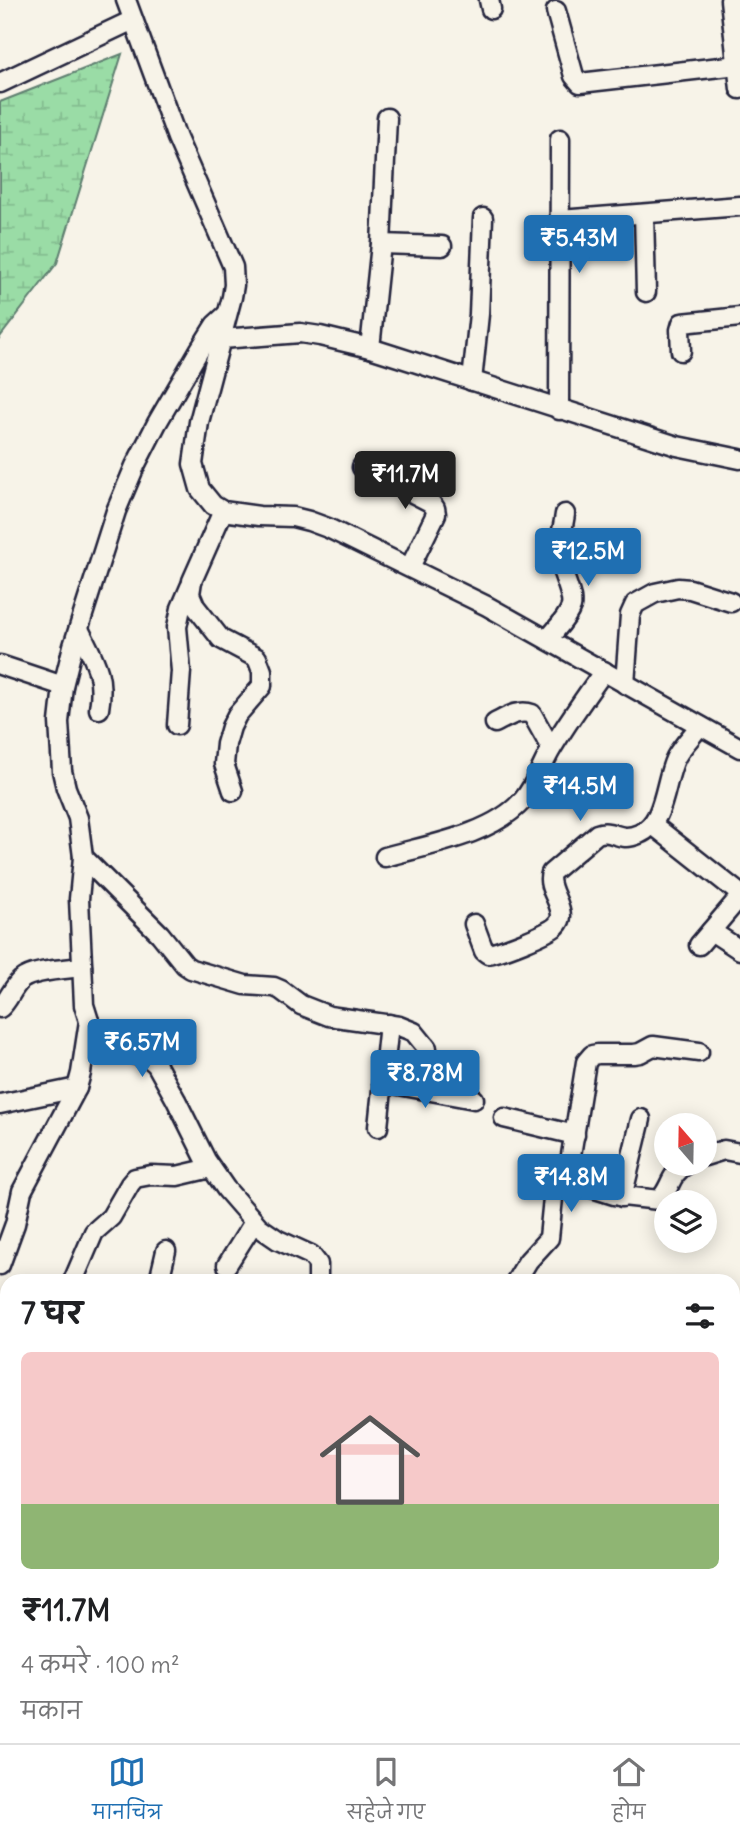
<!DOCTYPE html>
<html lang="hi">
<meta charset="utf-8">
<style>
:root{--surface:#fff;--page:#f2f2f2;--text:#202124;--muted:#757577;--line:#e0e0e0;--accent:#1f6fb2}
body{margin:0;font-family:Delius,"Playpen Sans Deva",sans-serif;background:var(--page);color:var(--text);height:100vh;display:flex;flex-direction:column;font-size:26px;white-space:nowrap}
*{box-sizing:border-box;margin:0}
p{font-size:23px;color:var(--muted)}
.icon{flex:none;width:38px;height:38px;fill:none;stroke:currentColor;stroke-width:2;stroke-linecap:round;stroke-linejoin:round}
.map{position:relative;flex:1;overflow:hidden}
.panel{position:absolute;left:0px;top:1274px;width:740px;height:469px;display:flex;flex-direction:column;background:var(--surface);border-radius:21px 21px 0 0;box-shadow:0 4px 18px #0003}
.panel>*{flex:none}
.needle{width:46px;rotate:340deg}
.fabs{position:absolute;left:654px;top:1113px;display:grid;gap:14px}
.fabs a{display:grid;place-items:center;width:63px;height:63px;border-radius:50%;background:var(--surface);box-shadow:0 4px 18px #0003;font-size:35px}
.price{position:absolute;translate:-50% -60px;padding:0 16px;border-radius:7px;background:var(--accent);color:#fff;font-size:23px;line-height:46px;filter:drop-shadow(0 2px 4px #0008)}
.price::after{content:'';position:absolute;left:50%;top:42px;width:21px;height:16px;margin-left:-10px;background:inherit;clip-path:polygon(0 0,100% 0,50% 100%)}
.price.on{background:#222;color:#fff}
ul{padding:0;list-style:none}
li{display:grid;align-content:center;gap:14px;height:371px;padding:0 21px}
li+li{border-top:2px solid var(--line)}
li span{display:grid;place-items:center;height:217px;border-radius:10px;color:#555}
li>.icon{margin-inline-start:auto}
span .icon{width:126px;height:126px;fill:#fffc;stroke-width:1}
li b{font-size:30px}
h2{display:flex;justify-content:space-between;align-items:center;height:84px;padding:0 21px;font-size:30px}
.dock{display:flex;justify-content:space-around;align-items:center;height:98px;border-top:2px solid var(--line);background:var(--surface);font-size:19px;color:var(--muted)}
.dock a{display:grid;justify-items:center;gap:4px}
.dock .on{color:var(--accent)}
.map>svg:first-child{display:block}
</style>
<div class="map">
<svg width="740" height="1743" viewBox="0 0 740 1743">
<defs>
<pattern id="wetland-marsh" width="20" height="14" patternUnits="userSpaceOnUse" patternTransform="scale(1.75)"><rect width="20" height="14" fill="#9adca6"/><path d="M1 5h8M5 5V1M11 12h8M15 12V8" fill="none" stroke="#84bc90"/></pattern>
</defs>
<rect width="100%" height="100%" fill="#f7f3e8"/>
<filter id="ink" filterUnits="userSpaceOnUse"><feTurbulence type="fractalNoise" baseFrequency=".0143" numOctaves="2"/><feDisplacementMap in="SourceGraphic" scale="14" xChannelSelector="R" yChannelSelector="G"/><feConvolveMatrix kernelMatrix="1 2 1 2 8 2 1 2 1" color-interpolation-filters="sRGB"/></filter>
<g filter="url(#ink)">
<g fill="url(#wetland-marsh)" stroke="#5e7f70" stroke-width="2">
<path d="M122 54 57 263 0 337V102Z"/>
<path d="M0 1504 7 1506V1736H733V1538L740 1539V1743H0Z"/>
</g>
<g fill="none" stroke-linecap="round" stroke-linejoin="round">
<defs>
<g id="minor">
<path d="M126 0 177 138 233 267 234 285 232 297 199 422 193 464 200 489 213 505 223 511 259 516 293 517 309 521 328 528 487 606 740 748"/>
<path d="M489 0 491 9"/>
<path d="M730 0 740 89"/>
<path d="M556 11 574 76 580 83 738 65"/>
<path d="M0 83 133 20"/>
<path d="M644 214 646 292"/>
<path d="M560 220 740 206"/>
<path d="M381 244 442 246"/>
<path d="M226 315 215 325 200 349 157 423 135 466 116 511 73 646 63 686 59 722 62 771 66 788 78 818 83 857 79 899 84 1005 89 1021 95 1031 116 1047 123 1051 150 1059 156 1064 176 1100 206 1160 226 1189 259 1227 278 1240 311 1255 318 1264V1281"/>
<path d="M222 339 300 333 320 336 370 348 677 446 740 459"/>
<path d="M370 348 381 244 387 118"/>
<path d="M681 351 680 330 682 323 740 317"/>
<path d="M472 381 479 314 483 218"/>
<path d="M559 410 560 139"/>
<path d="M362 467 430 502 435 508 436 514 410 567"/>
<path d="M223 511 192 581 190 594 195 606 221 639 257 658 262 671V686L237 715 231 727 226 744 224 764 233 791"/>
<path d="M79 629C94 660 105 674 99 709"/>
<path d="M548 639C555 630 567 619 571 607 574 595 561 573 559 558 558 544 563 529 565 514"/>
<path d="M0 665 63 686"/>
<path d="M625 684 630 615 635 604 655 593 678 588 690 589 731 602"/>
<path d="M495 723C507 717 519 709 532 714L551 748"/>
<path d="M177 725 181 671 177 627 181 608 190 587"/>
<path d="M653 825 739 893 738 899 699 945"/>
<path d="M83 857 160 934 185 965 191 969 245 985 274 987 281 990 301 1005 329 1016 399 1026 414 1032 427 1048"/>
<path d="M385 857C428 845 492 835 523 800 536 785 542 764 552 748 568 721 586 696 604 671"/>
<path d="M474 924 484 951 488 954C501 952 547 934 556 926 559 923 561 920 561 916 561 901 546 887 551 873L597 834C613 828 618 843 639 834 666 823 664 780 676 757 682 746 692 736 700 726"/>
<path d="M711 931 740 950"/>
<path d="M0 1008C9 1000 12 988 21 980 32 970 67 969 82 967"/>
<path d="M382 1082 474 1099"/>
<path d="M0 1104 77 1088"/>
<path d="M504 1118 575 1135"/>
<path d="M378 1127 389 1024"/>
<path d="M705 1156 724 1150 740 1153"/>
<path d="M567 1180 586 1062 592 1055 598 1054H634L640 1053 653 1046 699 1052"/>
<path d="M622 1197 641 1119"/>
<path d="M0 1265 15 1224 22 1191 77 1088 81 1073 89 1021"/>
<path d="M227 1265 254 1222"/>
<path d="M73 1281 94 1232 111 1217 130 1184 135 1178 151 1175 177 1176 211 1168"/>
<path d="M159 1281 166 1251"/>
<path d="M516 1281 528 1261 549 1238 554 1188 559 1180H567L614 1195 659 1200C672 1188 668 1175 687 1164"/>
<path d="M0 1331 7 1334"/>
<path d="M733 1370 740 1351"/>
<path d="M733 1434 740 1435"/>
</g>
</defs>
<use href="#minor" stroke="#22223b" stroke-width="23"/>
<use href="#minor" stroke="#f7f3e8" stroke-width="18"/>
</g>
</g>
</svg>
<div class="fabs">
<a><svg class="needle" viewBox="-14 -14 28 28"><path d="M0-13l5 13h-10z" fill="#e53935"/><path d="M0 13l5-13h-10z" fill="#757577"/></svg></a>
<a><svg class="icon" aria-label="layers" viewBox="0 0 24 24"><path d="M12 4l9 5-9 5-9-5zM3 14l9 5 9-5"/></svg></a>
</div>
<b class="price" style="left:579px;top:275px">₹5.43M</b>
<b class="price on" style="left:405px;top:511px">₹11.7M</b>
<b class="price" style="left:588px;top:588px">₹12.5M</b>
<b class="price" style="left:580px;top:823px">₹14.5M</b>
<b class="price" style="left:142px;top:1079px">₹6.57M</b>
<b class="price" style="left:425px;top:1110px">₹8.78M</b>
<b class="price" style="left:571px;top:1214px">₹14.8M</b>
<section class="panel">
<h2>7 घर<svg class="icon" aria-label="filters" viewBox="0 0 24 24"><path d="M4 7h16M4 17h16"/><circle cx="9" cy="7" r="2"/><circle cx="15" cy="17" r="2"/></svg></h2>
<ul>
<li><span style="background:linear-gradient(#f6c9c9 70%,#8fb573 0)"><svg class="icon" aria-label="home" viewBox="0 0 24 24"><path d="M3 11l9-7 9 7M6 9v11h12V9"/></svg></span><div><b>₹11.7M</b><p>4 कमरे · 100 m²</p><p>मकान</p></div></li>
</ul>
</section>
</div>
<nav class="dock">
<a class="on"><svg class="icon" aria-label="map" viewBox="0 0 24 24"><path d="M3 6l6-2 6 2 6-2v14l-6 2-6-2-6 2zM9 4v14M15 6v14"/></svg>मानचित्र</a>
<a><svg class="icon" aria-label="saved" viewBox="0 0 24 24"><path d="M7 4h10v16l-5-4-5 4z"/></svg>सहेजे गए</a>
<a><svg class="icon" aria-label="home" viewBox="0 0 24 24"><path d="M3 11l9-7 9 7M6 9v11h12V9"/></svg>होम</a>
</nav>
